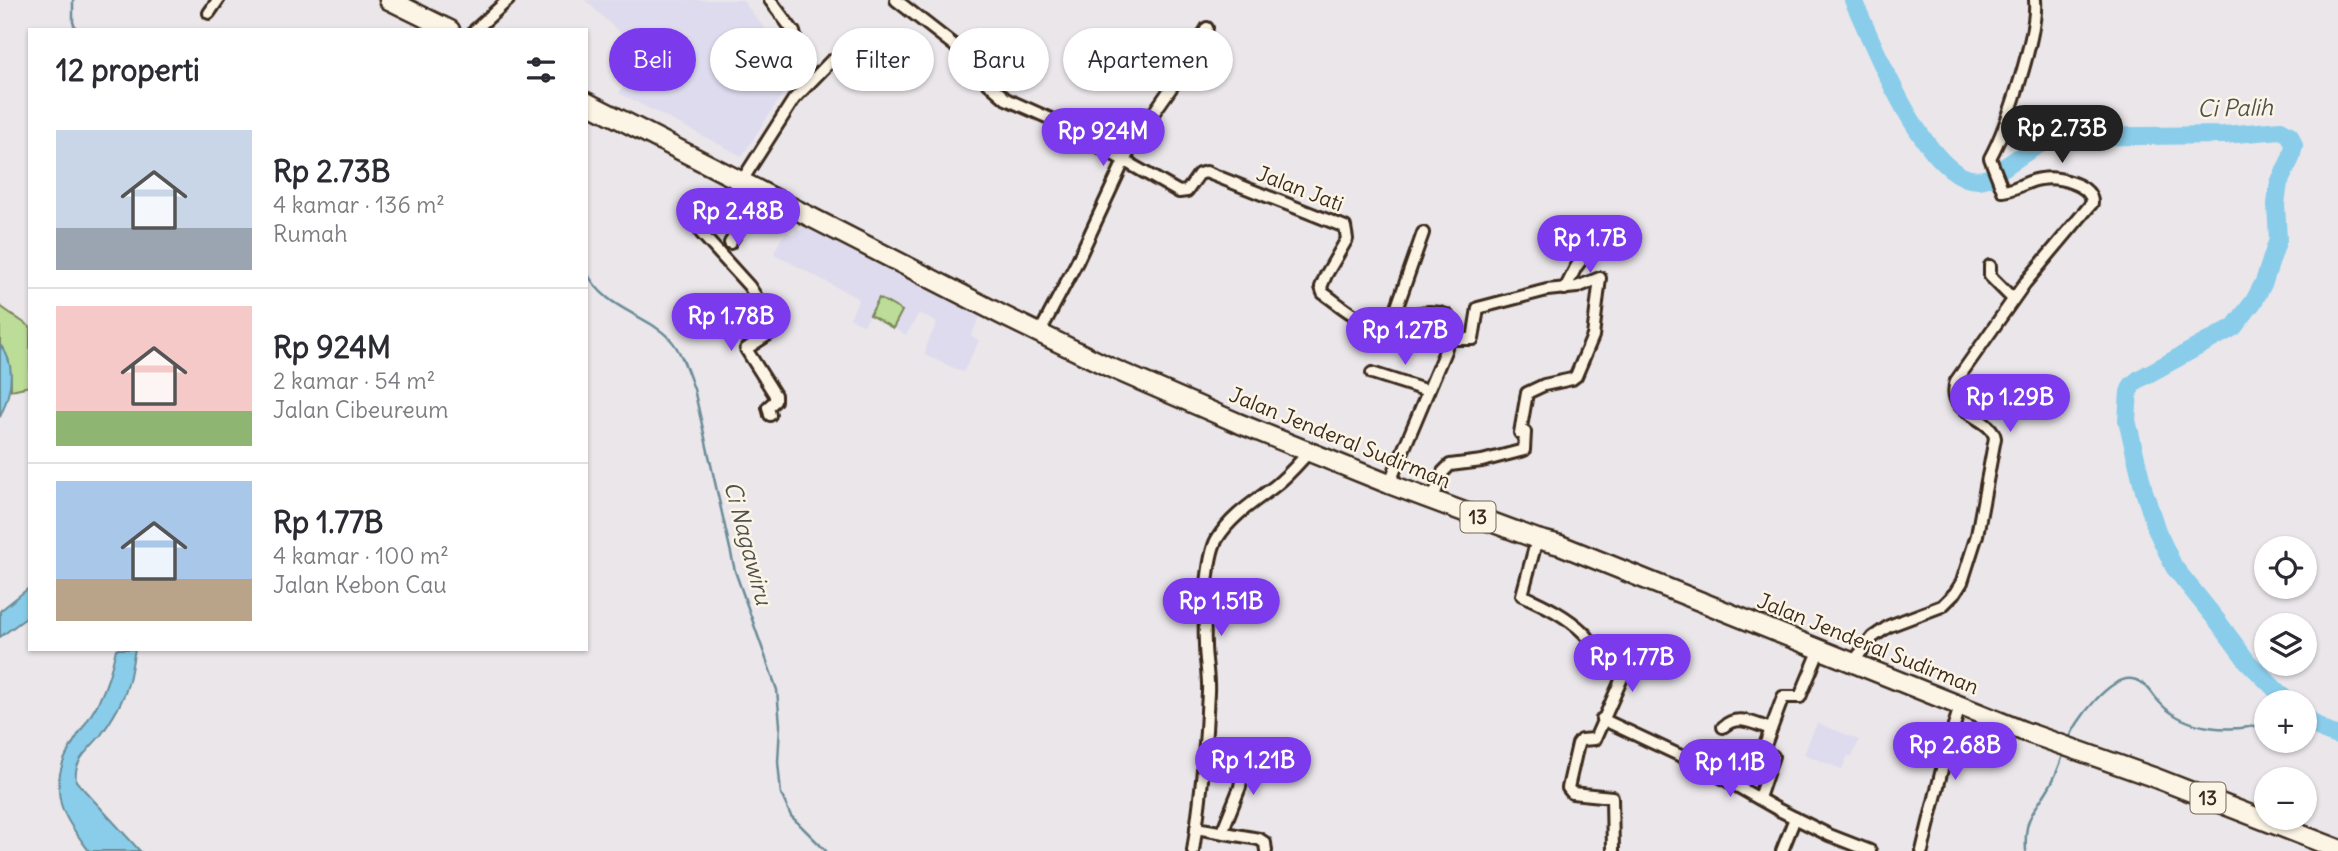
<!DOCTYPE html>
<html lang="id">
<meta charset="utf-8">
<style>
:root{--surface:#fff;--page:#f2f2f3;--text:#2b2b33;--muted:#7c7c81;--line:#e1e1e2;--accent:#7c3aed}
body{margin:0;font-family:Delius,sans-serif;background:var(--page);color:var(--text);height:100vh;display:flex;flex-direction:column;font-size:26px;white-space:nowrap}
*{box-sizing:border-box;margin:0}
p{font-size:23px;color:var(--muted)}
.icon{flex:none;width:38px;height:38px;fill:none;stroke:currentColor;stroke-width:2;stroke-linecap:round;stroke-linejoin:round}
.map{position:relative;flex:1;overflow:hidden}
.side{position:absolute;left:28px;top:28px;width:560px;height:623px;display:flex;flex-direction:column;background:var(--surface);border-radius:0px;box-shadow:0 2px 5px #0004}
.side>*{flex:none}
.top-card{position:absolute;left:609px;top:28px;width:665px;height:63px;display:flex;gap:14px}
.controls{position:absolute;left:2254px;top:536px;display:grid;gap:14px}
.controls a{display:grid;place-items:center;width:63px;height:63px;border-radius:50%;background:var(--surface);box-shadow:0 2px 5px #0004;font-size:35px}
.price{position:absolute;translate:-50% -60px;padding:0 16px;border-radius:24px;background:var(--accent);color:#fff;font-size:23px;line-height:46px;filter:drop-shadow(0 2px 4px #0008)}
.price::after{content:'';position:absolute;left:50%;top:42px;width:21px;height:16px;margin-left:-10px;background:inherit;clip-path:polygon(0 0,100% 0,50% 100%)}
.price.selected{background:#222;color:#fff}
ul{padding:0;list-style:none}
li{display:flex;align-items:center;gap:21px;height:175px;padding:0 28px}
li+li{border-top:2px solid var(--line)}
li span{display:grid;place-items:center;flex:none;width:196px;height:140px;border-radius:0px;color:#555}
li>.icon{margin-inline-start:auto}
span .icon{width:84px;height:84px;fill:#fffc;stroke-width:1}
li b{font-size:30px}
h2{display:flex;justify-content:space-between;align-items:center;height:84px;padding:0 28px;font-size:30px}
.chip{padding:0 24px;border-radius:32px;background:var(--surface);box-shadow:0 2px 5px #0004;font-size:24px;line-height:63px}
.chip.selected{background:var(--accent);color:#fff}
.map>svg:first-child{display:block}
</style>
<div class="map">
<svg width="2338" height="851" viewBox="0 0 2338 851">
<rect width="100%" height="100%" fill="#eae6ea"/>
<filter id="ink" filterUnits="userSpaceOnUse"><feTurbulence type="fractalNoise" baseFrequency=".0143" numOctaves="2"/><feDisplacementMap in="SourceGraphic" scale="14" xChannelSelector="R" yChannelSelector="G"/><feConvolveMatrix kernelMatrix="1 2 1 2 8 2 1 2 1" color-interpolation-filters="sRGB"/></filter>
<g filter="url(#ink)">
<g fill="#dddbed">
<path d="M585 0H742L798 70 742 156 619 93 638 67 643 54Z"/>
<path d="M805 223 881 261 944 296 946 292 983 311 971 335 979 341 963 372 925 355 927 344 937 323 919 313 906 335 870 315 864 325 850 318 859 299 776 255 774 252 786 231 794 235 797 230 801 231Z"/>
<path d="M1817 723 1859 740 1852 757 1848 755 1842 769 1804 754Z"/>
</g>
<g fill="#bbdd97" stroke="#7b845a" stroke-width="2">
<path d="M879 298 902 311 893 328 870 315Z"/>
<path d="M0 306 30 327V386L11 390C11 375 11 357 0 345Z"/>
</g>
<g fill="#89cdea" stroke="#6a8c98" stroke-width="2">
<path d="M0 345C18 365 10 395 0 417Z"/>
<path d="M30 587V615L0 637V611Z"/>
<path d="M116 649H135C131 668 130 685 121 702 116 713 108 725 101 735 89 750 73 760 76 781L140 851H89C79 837 66 821 61 804 50 761 81 736 99 701 108 683 112 668 116 649Z"/>
</g>
<g fill="none" stroke-linecap="round" stroke-linejoin="round">
<g stroke="#6a8c98" stroke-width="2.5">
<path d="M73 0V22L76 30"/>
<path d="M586 271C606 311 642 311 670 339 682 352 688 373 694 389L735 571 777 690 780 725 778 762 781 794 791 816 826 851"/>
<path d="M2069 740C2075 721 2110 676 2132 679 2146 681 2152 694 2160 703 2186 731 2232 733 2266 723"/>
<path d="M2026 851C2024 818 2032 815 2048 789 2055 778 2060 765 2064 752"/>
</g>
<g stroke="#89cdea" stroke-width="18">
<path d="M1853 0C1871 37 1931 199 1988 178 1994 175 2000 170 2006 166 2024 154 2040 141 2062 137L2224 135 2281 130 2290 135 2294 145 2291 158 2279 183 2276 204 2278 239 2264 282 2254 301 2234 327 2139 379 2132 385 2129 392 2127 420 2144 491 2157 531 2174 567 2219 623 2247 661 2288 702"/>
<path d="M2305 717 2324 731 2338 736"/>
</g>
<defs>
<g id="minor">
<path d="M770 0 794 32 798 49 784 62 804 88"/>
<path d="M896 0 955 46 973 70 1006 99 1051 119 1179 192 1187 191 1199 174 1206 172 1345 227 1347 239 1326 275 1321 287 1323 293C1338 303 1353 318 1371 322 1398 327 1415 304 1447 315L1452 324 1445 351 1389 484"/>
<path d="M209 13 218 0"/>
<path d="M475 30 508 0"/>
<path d="M741 182 794 99 831 61"/>
<path d="M701 233 749 286 775 326 772 332 746 349 775 395V401L768 407 770 415"/>
<path d="M730 243 762 193"/>
<path d="M1990 266V276L2013 299"/>
<path d="M1565 289 1576 267 1592 246"/>
<path d="M1392 321 1423 233"/>
<path d="M1039 334 1077 262 1124 161 1138 135 1176 81 1207 28"/>
<path d="M1372 373 1428 391"/>
<path d="M1432 501 1443 472 1450 465 1482 461 1524 450 1525 432 1520 433 1527 393 1544 385 1572 379 1576 376 1593 336 1600 278 1577 287 1547 290 1478 308 1473 339H1449"/>
<path d="M1537 539 1522 595C1544 605 1567 616 1584 633 1591 640 1595 649 1602 655 1611 663 1625 664 1622 678L1595 739 1581 740 1578 744 1568 788 1572 793 1612 797 1613 851"/>
<path d="M1853 662 1873 637 1889 626 1942 606 1955 593 1962 582 1977 535 1995 438C1992 416 1945 416 1956 381L2025 283 2092 203C2092 184 2057 176 2041 179 2028 180 2016 190 2003 191L1990 158C2007 127 2038 33 2035 0"/>
<path d="M1602 719 1698 764 1777 809 1829 835 1870 851"/>
<path d="M1723 727C1738 713 1754 724 1771 729"/>
<path d="M1759 798 1773 756 1766 753 1764 748 1783 697H1800L1820 649"/>
<path d="M1196 828 1259 839 1265 843 1266 851"/>
<path d="M1222 832 1240 787 1246 751"/>
<path d="M1193 851C1201 799 1206 745 1208 692 1209 676 1205 660 1205 644 1204 622 1206 557 1217 539 1231 516 1254 502 1275 486 1288 476 1298 464 1309 452"/>
<path d="M1782 851 1795 818"/>
<path d="M1922 851 1946 753 1960 706"/>
</g>
<g id="trunk">
<path d="M389 0 450 30"/>
<path d="M586 102 1002 315 1109 367 1238 423 1389 484 1537 539 1560 545 2023 731 2153 777 2338 849"/>
</g>
</defs>
<use href="#minor" stroke="#3b2a1e" stroke-width="16"/>
<use href="#trunk" stroke="#3b2a1e" stroke-width="23"/>
<use href="#minor" stroke="#fcf5e5" stroke-width="10"/>
<use href="#trunk" stroke="#fcf5e5" stroke-width="18"/>
</g>
</g>
<g text-anchor="middle" stroke-width="5" stroke-linejoin="round" paint-order="stroke">
<g fill="#fcf5e5" stroke="#75675a" stroke-width="2">
<rect x="1460.5" y="501.5" width="35" height="31" rx="5"/>
<rect x="2190.5" y="782.5" width="35" height="31" rx="5"/>
</g>
<g font-size="19" font-weight="bold" fill="#3b2a1e">
<text x="1478" y="524">13</text>
<text x="2208" y="805">13</text>
</g>
<g font-size="21" fill="#3b2a1e" stroke="#fcf5e5">
<text transform="translate(1300 189) rotate(21)" y="7">Jalan Jati</text>
<text transform="translate(1340 438) rotate(22)" y="7">Jalan Jenderal Sudirman</text>
<text transform="translate(1868 644) rotate(22)" y="7">Jalan Jenderal Sudirman</text>
</g>
<g font-size="23" font-style="italic" fill="#4e5351" stroke="#fcf5e5">
<text transform="translate(2235 108) rotate(-1)" y="8">Ci Palih</text>
<text transform="translate(748 543) rotate(75)" y="8">Ci Nagawiru</text>
</g>
</g>
</svg>
<div class="controls">
<a><svg class="icon" aria-label="locate" viewBox="0 0 24 24"><circle cx="12" cy="12" r="6"/><path d="M12 2v4M12 18v4M2 12h4M18 12h4"/></svg></a>
<a><svg class="icon" aria-label="layers" viewBox="0 0 24 24"><path d="M12 4l9 5-9 5-9-5zM3 14l9 5 9-5"/></svg></a>
<a>+</a>
<a>−</a>
</div>
<b class="price selected" style="left:2062px;top:165px">Rp 2.73B</b>
<b class="price" style="left:1103px;top:168px">Rp 924M</b>
<b class="price" style="left:738px;top:248px">Rp 2.48B</b>
<b class="price" style="left:1590px;top:275px">Rp 1.7B</b>
<b class="price" style="left:731px;top:353px">Rp 1.78B</b>
<b class="price" style="left:1405px;top:367px">Rp 1.27B</b>
<b class="price" style="left:2010px;top:434px">Rp 1.29B</b>
<b class="price" style="left:1221px;top:638px">Rp 1.51B</b>
<b class="price" style="left:1632px;top:694px">Rp 1.77B</b>
<b class="price" style="left:1955px;top:782px">Rp 2.68B</b>
<b class="price" style="left:1253px;top:797px">Rp 1.21B</b>
<b class="price" style="left:1730px;top:799px">Rp 1.1B</b>
<div class="top-card">
<a class="chip selected">Beli</a>
<a class="chip">Sewa</a>
<a class="chip">Filter</a>
<a class="chip">Baru</a>
<a class="chip">Apartemen</a>
</div>
<section class="side">
<h2>12 properti<svg class="icon" aria-label="filters" viewBox="0 0 24 24"><path d="M4 7h16M4 17h16"/><circle cx="9" cy="7" r="2"/><circle cx="15" cy="17" r="2"/></svg></h2>
<ul>
<li><span style="background:linear-gradient(#c9d6e8 70%,#9aa5b1 0)"><svg class="icon" aria-label="home" viewBox="0 0 24 24"><path d="M3 11l9-7 9 7M6 9v11h12V9"/></svg></span><div><b>Rp 2.73B</b><p>4 kamar · 136 m²</p><p>Rumah</p></div></li>
<li><span style="background:linear-gradient(#f6c9c9 75%,#8fb573 0)"><svg class="icon" aria-label="home" viewBox="0 0 24 24"><path d="M3 11l9-7 9 7M6 9v11h12V9"/></svg></span><div><b>Rp 924M</b><p>2 kamar · 54 m²</p><p>Jalan Cibeureum</p></div></li>
<li><span style="background:linear-gradient(#a9c7e8 70%,#b9a48a 0)"><svg class="icon" aria-label="home" viewBox="0 0 24 24"><path d="M3 11l9-7 9 7M6 9v11h12V9"/></svg></span><div><b>Rp 1.77B</b><p>4 kamar · 100 m²</p><p>Jalan Kebon Cau</p></div></li>
</ul>
</section>
</div>
